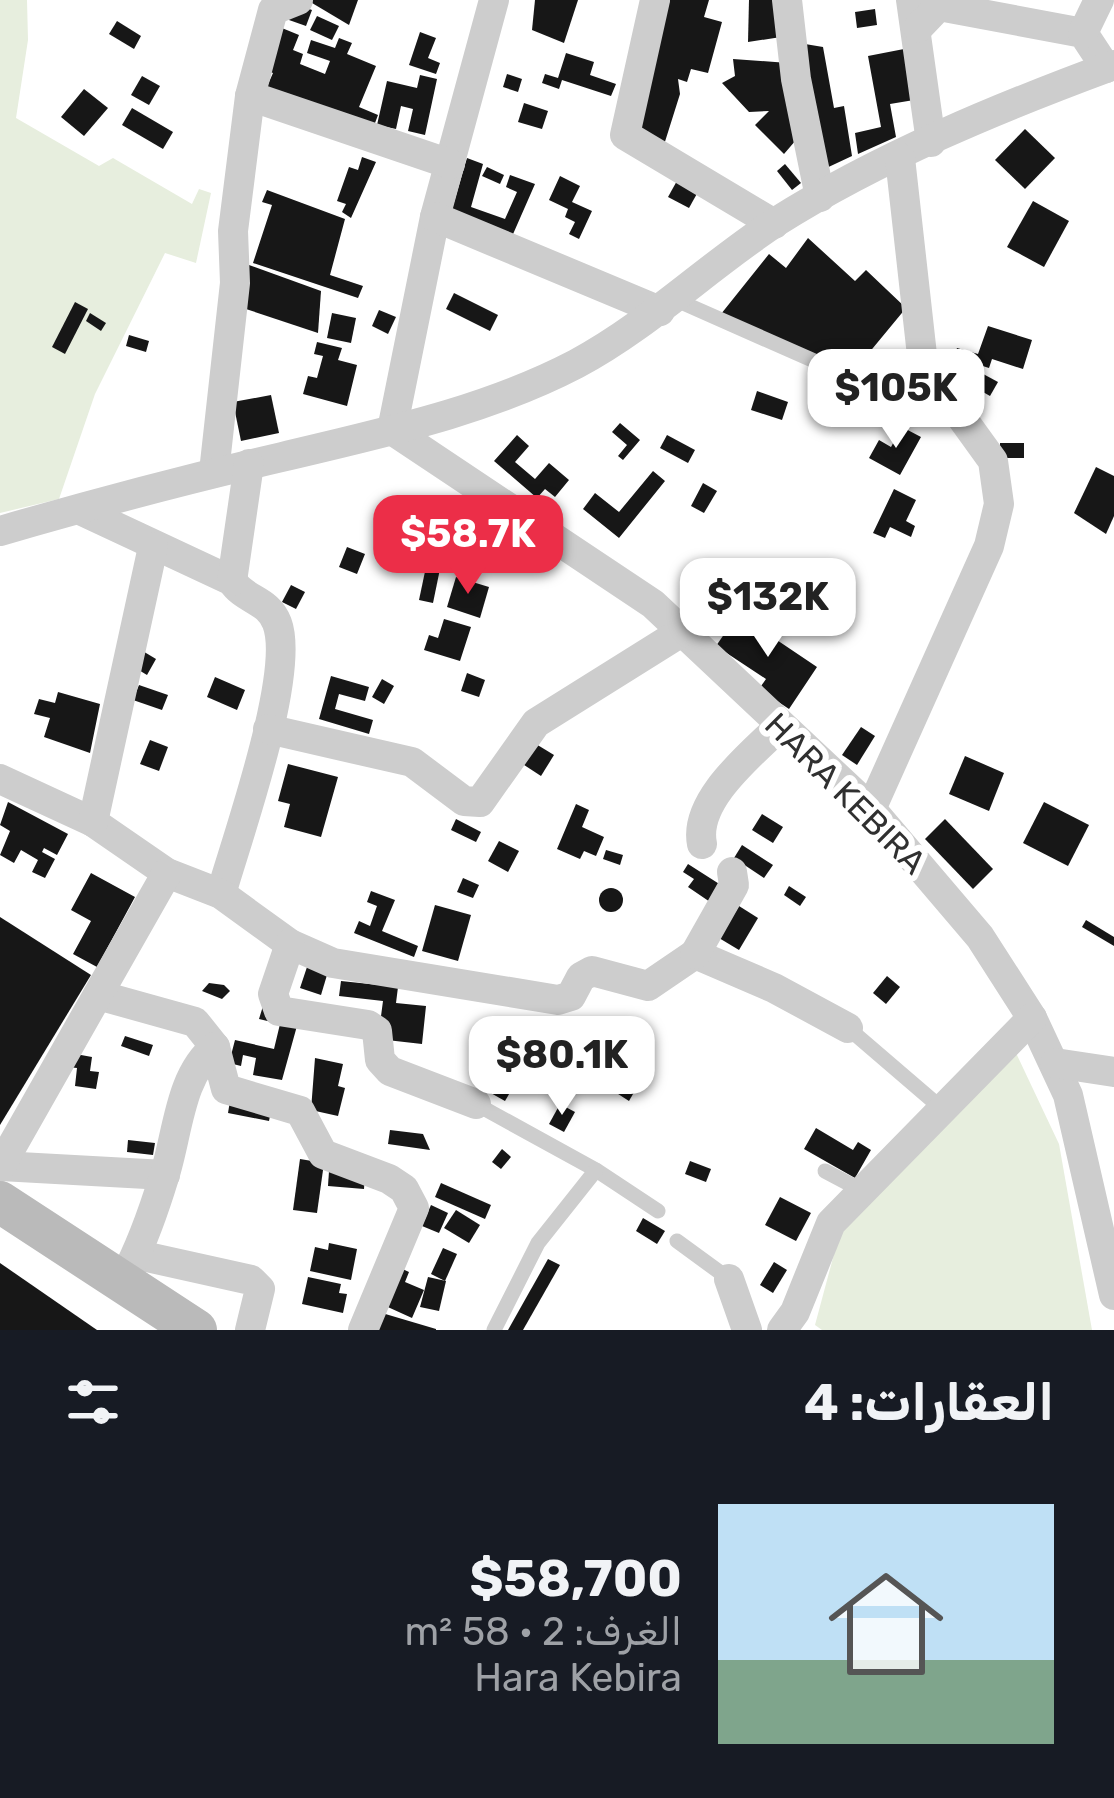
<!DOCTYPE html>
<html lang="ar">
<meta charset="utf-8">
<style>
:root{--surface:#171b24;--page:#20242c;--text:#f1f3f6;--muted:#9ea1a6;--line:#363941;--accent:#ec2e48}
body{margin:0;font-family:Rubik,Vazirmatn,sans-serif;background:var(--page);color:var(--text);direction:rtl;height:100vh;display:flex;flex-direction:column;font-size:45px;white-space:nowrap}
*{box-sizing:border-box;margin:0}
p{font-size:39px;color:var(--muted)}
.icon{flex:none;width:66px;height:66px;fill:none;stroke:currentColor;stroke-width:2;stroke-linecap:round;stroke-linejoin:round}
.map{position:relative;height:1330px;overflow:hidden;direction:ltr}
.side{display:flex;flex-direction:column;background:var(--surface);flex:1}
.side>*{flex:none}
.price{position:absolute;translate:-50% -102px;padding:0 27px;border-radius:24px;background:#fff;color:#222;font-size:39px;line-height:78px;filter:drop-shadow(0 3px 6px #0008)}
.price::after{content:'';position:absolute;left:50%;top:72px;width:36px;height:27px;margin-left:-18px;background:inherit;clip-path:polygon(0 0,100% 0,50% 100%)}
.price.active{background:var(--accent);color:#fff}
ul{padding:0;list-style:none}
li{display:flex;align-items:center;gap:36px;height:300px;padding:0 60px}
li+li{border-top:3px solid var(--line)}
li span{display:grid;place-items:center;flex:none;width:336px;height:240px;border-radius:0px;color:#555}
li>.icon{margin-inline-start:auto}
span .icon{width:144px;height:144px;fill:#fffc;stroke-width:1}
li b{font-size:51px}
h2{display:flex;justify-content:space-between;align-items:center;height:144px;padding:0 60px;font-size:51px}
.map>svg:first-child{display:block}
</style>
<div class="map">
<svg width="1114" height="1330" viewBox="0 0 1114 1330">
<rect width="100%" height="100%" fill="#fff"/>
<g fill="#e7eede">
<path d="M0 0H27L28 40 16 118 99 166 113 158 192 204 199 189 211 193 196 263 165 253 95 394 59 499 0 513Z"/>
<path d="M1015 1051 1059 1144 1092 1330H822L815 1325 841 1228Z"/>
</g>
<g fill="#171717">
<path d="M307 0H358L349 25Z"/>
<path d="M535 0H578L564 43 532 30Z"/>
<path d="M670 0H709L704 17 722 22 708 73 691 69 687 82 678 79 680 94 663 148 631 132Z"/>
<path d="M749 0H774L781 37 748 42Z"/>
<path d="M295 4 312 10 306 26 289 20Z"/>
<path d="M875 9 877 25 857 28 855 12Z"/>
<path d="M317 16 339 26 332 40 310 30Z"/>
<path d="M117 21 141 36 134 49 109 34Z"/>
<path d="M277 26 299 35 293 50 303 54 300 64 325 74 330 61 307 53 311 40 335 48 339 38 352 43 347 54 376 66 359 107 378 115 372 131 266 89 273 73 260 68Z"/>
<path d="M420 32 436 38 428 58 440 63 436 74 409 65Z"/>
<path d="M799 43 823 47 834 108 844 106 852 156 820 171Z"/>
<path d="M904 49 914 100 890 104 896 137 858 154 855 133 881 127 868 56Z"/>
<path d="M566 53 594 62 590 75 616 84 611 96 562 80 559 89 542 83 545 74 558 78Z"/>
<path d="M733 59 788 63 796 140 784 154 755 125 769 111 749 112 722 83 735 76Z"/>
<path d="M507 74 522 79 518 92 503 87Z"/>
<path d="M420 75 437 79 425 135 408 131 413 109 401 106 396 129 377 125 387 81 417 88Z"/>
<path d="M142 76 160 86 149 105 131 95Z"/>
<path d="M84 89 108 108 84 136 61 117Z"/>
<path d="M524 103 548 111 542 129 518 122Z"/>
<path d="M132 108 173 132 163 149 122 125Z"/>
<path d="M1025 129 1055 158 1025 189 995 160Z"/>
<path d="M362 157 376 162 351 218 342 212 346 204 337 201 349 167 358 170Z"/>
<path d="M467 158 483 164 471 207 505 219 517 192 506 187 510 175 535 184 510 241 450 216Z"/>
<path d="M785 164 801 183 792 190 777 171Z"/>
<path d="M487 167 504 175 500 184 482 176Z"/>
<path d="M560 176 580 186 572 202 592 211 579 239 569 234 575 222 565 217 568 209 549 200Z"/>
<path d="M678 179 699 190 689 208 668 197Z"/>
<path d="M267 190 345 219 330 275 363 286 358 298 253 263 272 205 262 202Z"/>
<path d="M1033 201 1069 221 1044 267 1007 247Z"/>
<path d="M808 238 855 281 866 270 906 308 849 377 717 319 769 254 786 268Z"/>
<path d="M249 265 321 291 318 333 246 309Z"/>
<path d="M454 293 498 315 490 331 446 309Z"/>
<path d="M75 302 88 309 65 354 52 347Z"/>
<path d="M379 310 396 317 388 334 372 326Z"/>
<path d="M90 313 106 323 101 331 86 321Z"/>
<path d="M332 313 356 318 351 343 327 338Z"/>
<path d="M988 326 1032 340 1023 369 992 359 989 368 954 357 957 348 978 354Z"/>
<path d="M129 335 149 341 146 352 126 346Z"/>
<path d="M317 342 342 348 338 360 357 365 347 406 303 394 308 376 317 378 323 356 314 354Z"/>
<path d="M961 362 998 382 990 396 953 375Z"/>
<path d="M829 378 861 395 844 427 812 409Z"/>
<path d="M757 391 788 402 782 420 751 410Z"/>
<path d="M271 395 279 433 241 441 233 402Z"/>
<path d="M620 423 640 440 623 460 618 456 627 445 612 432Z"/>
<path d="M902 427 921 437 900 475 869 458 879 440 891 447Z"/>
<path d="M517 435 529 446 515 462 535 479 549 463 569 480 555 497 545 489 537 498 494 461Z"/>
<path d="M667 435 695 450 688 463 660 448Z"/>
<rect x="1000" y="443" width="24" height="15"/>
<path d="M1096 467 1114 476V516L1106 534 1074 513Z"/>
<path d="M653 471 665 481 619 538 583 509 595 493 619 512Z"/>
<path d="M703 483 717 491 704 513 691 506Z"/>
<path d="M894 489 916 500 906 521 915 526 911 537 890 527 885 538 873 533Z"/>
<path d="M347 547 365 554 357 574 339 567Z"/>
<path d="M427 562 441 564 433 603 419 600Z"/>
<path d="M456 577 489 587 480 618 447 607Z"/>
<path d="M291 585 305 592 296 609 282 602Z"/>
<path d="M756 600 784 619 779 627 751 608Z"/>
<path d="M738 614 817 667 789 709 759 689 766 679 716 646Z"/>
<path d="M444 619 471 627 460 661 424 650 429 635 438 638Z"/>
<path d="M141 650 156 659 147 675 132 666Z"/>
<path d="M467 673 485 680 479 697 461 691Z"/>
<path d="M331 676 369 687 365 701 339 694 335 709 373 720 369 734 319 719Z"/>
<path d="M215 677 245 690 237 710 207 697Z"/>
<path d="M382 679 394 686 384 704 372 697Z"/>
<path d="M139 685 168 695 162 710 133 700Z"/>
<path d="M58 692 100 704 90 753 44 737 50 718 34 714 39 699 55 703Z"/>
<path d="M861 727 875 736 857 765 842 755Z"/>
<path d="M150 740 168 747 159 771 140 764Z"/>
<path d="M531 741 554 755 541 776 518 761Z"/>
<path d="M965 756 1004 773 989 811 949 794Z"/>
<path d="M288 764 338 777 321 837 284 827 290 804 278 801Z"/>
<path d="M8 802 68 834 57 855 44 848 42 852 55 859 45 878 32 872 38 860 21 850 14 863 0 855 10 831 0 825Z"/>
<path d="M1044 802 1089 825 1068 866 1023 843Z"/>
<path d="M576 804 589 810 582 827 604 837 596 856 584 851 580 859 557 849Z"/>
<path d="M762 814 783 827 773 843 752 830Z"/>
<path d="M456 819 481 832 476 842 451 830Z"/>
<path d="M945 819 993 869 973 889 925 839Z"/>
<path d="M499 841 519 851 508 872 488 861Z"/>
<path d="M742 845 773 865 764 878 734 858Z"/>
<path d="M606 850 623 855 620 865 603 859Z"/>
<path d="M688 864 724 887 713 904 688 887 694 879 683 872Z"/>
<path d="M91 873 135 897 97 967 73 954 91 921 71 910Z"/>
<path d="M463 878 479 885 473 898 457 892Z"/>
<path d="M789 886 806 897 800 906 784 895Z"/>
<circle cx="611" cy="900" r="12"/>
<path d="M371 891 395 900 382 931 418 946 414 957 354 933 359 921 370 926 377 906 367 902Z"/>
<path d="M435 905 471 915 458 961 422 951Z"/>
<path d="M739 906 758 918 739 950 719 938Z"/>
<path d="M0 917 91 975 0 1125Z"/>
<path d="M1086 920 1114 937V946L1082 927Z"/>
<path d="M307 967 327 975 321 995 300 988Z"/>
<path d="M887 976 900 987 886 1004 873 993Z"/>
<path d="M341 981 398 987 396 1003 426 1006 422 1044 378 1039 383 1001 339 996Z"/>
<path d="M209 983 224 985 230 991 222 999 202 991Z"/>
<path d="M263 1006 300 1015 282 1080 253 1075 256 1058 243 1055 241 1066 229 1063 235 1040 274 1049 280 1024 259 1019Z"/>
<path d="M125 1036 153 1045 149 1056 121 1046Z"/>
<path d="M70 1053 92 1057 90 1071 99 1072 96 1089 75 1086 77 1068 68 1067Z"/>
<path d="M315 1058 343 1064 338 1086 345 1088 338 1116 311 1110Z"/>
<path d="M495 1063 519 1077 505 1101 480 1087Z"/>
<path d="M623 1079 637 1087 629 1101 615 1092Z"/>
<path d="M232 1089 274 1096 269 1121 228 1113Z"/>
<path d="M560 1104 575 1112 564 1132 549 1124Z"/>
<path d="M816 1128 853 1150 858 1142 871 1150 855 1178 804 1149Z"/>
<path d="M390 1130 423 1134 430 1150 388 1144Z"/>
<path d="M128 1140 155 1143 153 1155 127 1152Z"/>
<path d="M502 1149 511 1157 501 1169 492 1162Z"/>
<path d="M300 1159 324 1163 317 1213 293 1210Z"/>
<path d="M690 1161 711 1169 706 1182 685 1174Z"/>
<path d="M329 1171 365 1174 364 1189 328 1186Z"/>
<path d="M441 1183 491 1205 485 1219 435 1197Z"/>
<path d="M780 1197 811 1213 796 1241 765 1225Z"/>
<path d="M431 1205 448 1213 439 1233 422 1226Z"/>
<path d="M456 1210 480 1225 469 1243 444 1228Z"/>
<path d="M643 1218 665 1231 657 1244 636 1231Z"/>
<path d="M329 1243 357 1249 351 1280 310 1271 315 1247 328 1250Z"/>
<path d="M443 1248 457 1254 445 1281 431 1274Z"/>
<path d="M548 1259 560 1265 523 1330H508Z"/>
<path d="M774 1262 787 1270 773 1293 760 1285Z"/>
<path d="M0 1263 97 1330H0Z"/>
<path d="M396 1266 409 1272 405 1282 424 1290 412 1318 379 1303Z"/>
<path d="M308 1277 341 1284 339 1293 347 1294 343 1313 302 1304Z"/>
<path d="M428 1277 446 1281 439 1311 420 1307Z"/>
<path d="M382 1313 436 1329V1330H377Z"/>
</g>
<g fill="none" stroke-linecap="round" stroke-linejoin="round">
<g stroke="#cdcdcd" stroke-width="15">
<path d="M674 299 878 389 923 364"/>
<path d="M848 1028 940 1107"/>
<path d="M476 1104 596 1170 658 1211"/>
<path d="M825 1171 859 1189"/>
<path d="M677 1241 729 1279"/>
<path d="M494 1330 538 1243 596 1170"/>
</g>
<g stroke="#cdcdcd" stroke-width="30">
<path d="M494 0 435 217 392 430 653 604 871 809 980 937 1032 1018 1068 1095 1114 1295"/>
<path d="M655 0 625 135 774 224"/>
<path d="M787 0 796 79 820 197"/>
<path d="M911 0 931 142"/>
<path d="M918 28 939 6 1083 33 1106 68"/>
<path d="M1083 33 1099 0"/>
<path d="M250 96 450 164"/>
<path d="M435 217 660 311"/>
<path d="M214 472 235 283 233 231 250 96 273 10 298 0"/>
<path d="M80 510 232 581C245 601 268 599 277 623 296 673 237 838 221 894"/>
<path d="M0 531C93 504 187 479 282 457 381 433 484 412 576 364 649 325 707 267 776 222 879 157 1000 107 1114 65"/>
<path d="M232 581 249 464"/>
<path d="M268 729 412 762 464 801 480 802 536 723 683 631"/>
<path d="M0 779 93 822 167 873 221 894 290 944 333 963 558 1000 571 996 581 977 592 971 648 986 695 954 774 988 848 1028"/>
<path d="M871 809 989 546 999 504 993 461 923 364 900 158"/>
<path d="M93 822 153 547"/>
<path d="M702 844C693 800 752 754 780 726"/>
<path d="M290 944 273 994 279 1011 368 1025 377 1031 380 1060 390 1071 476 1104"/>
<path d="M695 954 734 885 732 872"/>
<path d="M98 995 195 1022 215 1047 226 1089 300 1111 323 1154 389 1179 404 1189 414 1208 363 1330"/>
<path d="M1055 1063 1114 1072"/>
<path d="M1 1166 165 1175"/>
<path d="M0 1167 167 873"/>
<path d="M138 1255 251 1280 260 1289 250 1330"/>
<path d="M729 1279 747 1330"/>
<path d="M122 1282C141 1248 153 1213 164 1177 178 1134 179 1076 215 1047"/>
<path d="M782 1330 795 1312 831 1223 1032 1018"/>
</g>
<path stroke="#bababa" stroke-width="42" d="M0 1202 196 1330"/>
</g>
<g text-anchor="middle" stroke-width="12" stroke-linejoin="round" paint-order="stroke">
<g font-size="33" fill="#303030" stroke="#fff">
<text transform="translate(846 793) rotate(45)" y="12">HARA KEBIRA</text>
</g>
</g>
</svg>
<b class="price" style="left:896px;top:451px">$105K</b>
<b class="price active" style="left:468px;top:597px">$58.7K</b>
<b class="price" style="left:768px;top:660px">$132K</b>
<b class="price" style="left:562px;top:1118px">$80.1K</b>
</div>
<section class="side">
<h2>العقارات: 4<svg class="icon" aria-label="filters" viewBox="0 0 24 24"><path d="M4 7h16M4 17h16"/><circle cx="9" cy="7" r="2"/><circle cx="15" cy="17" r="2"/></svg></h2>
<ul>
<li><span style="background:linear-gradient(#bfe0f5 65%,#7fa58c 0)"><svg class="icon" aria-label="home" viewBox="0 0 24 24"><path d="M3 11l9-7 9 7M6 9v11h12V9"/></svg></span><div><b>$58,700</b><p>الغرف: 2 · 58 m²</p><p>Hara Kebira</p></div></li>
</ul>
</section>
